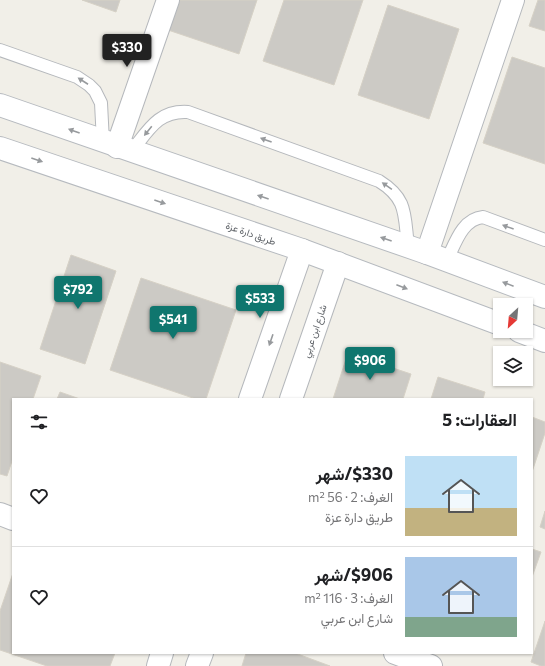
<!DOCTYPE html>
<html lang="ar">
<meta charset="utf-8">
<style>
:root{--surface:#fff;--page:#f6f6f6;--text:#202124;--muted:#757577;--line:#e0e0e0;--accent:#0f766e}
body{margin:0;font-family:Commissioner,Vazirmatn,sans-serif;background:var(--page);color:var(--text);direction:rtl;height:100vh;display:flex;flex-direction:column;font-size:15px;white-space:nowrap}
*{box-sizing:border-box;margin:0}
p{font-size:13px;color:var(--muted)}
.icon{flex:none;width:22px;height:22px;fill:none;stroke:currentColor;stroke-width:2;stroke-linecap:round;stroke-linejoin:round}
.map{position:relative;flex:1;overflow:hidden;direction:ltr}
.sheet{position:absolute;left:12px;top:398px;width:521px;height:256px;display:flex;flex-direction:column;background:var(--surface);border-radius:0px;box-shadow:0 1px 3px #0004;direction:rtl}
.sheet>*{flex:none}
.needle{width:26px;rotate:206deg}
.buttons{position:absolute;left:493px;top:298px;display:grid;gap:8px}
.buttons a{display:grid;place-items:center;width:40px;height:40px;border-radius:0px;background:var(--surface);box-shadow:0 1px 3px #0004;font-size:20px}
.price{position:absolute;translate:-50% -34px;padding:0 9px;border-radius:4px;background:var(--accent);color:#fff;font-size:13px;line-height:26px;filter:drop-shadow(0 1px 2px #0008)}
.price::after{content:'';position:absolute;left:50%;top:24px;width:12px;height:9px;margin-left:-6px;background:inherit;clip-path:polygon(0 0,100% 0,50% 100%)}
.price.on{background:#222;color:#fff}
ul{padding:0;list-style:none}
li{display:flex;align-items:center;gap:12px;height:100px;padding:0 16px}
li+li{border-top:1px solid var(--line)}
li span{display:grid;place-items:center;flex:none;width:112px;height:80px;border-radius:0px;color:#555}
li>.icon{margin-inline-start:auto}
span .icon{width:48px;height:48px;fill:#fffc;stroke-width:1}
li b{font-size:17px}
h2{display:flex;justify-content:space-between;align-items:center;height:48px;padding:0 16px;font-size:17px}
.map>svg:first-child{display:block}
</style>
<div class="map">
<svg width="545" height="666" viewBox="0 0 545 666">
<rect width="100%" height="100%" fill="#f1efe8"/>
<g fill="#cccac5" stroke="#d6d1c6">
<path d="M82 0H120L116 12Z"/>
<path d="M178 0H257L239 54 168 30Z"/>
<path d="M284 0H363L334 85 263 61Z"/>
<path d="M538 0H545V31L529 26Z"/>
<path d="M388 5 459 29 429 119 358 95Z"/>
<path d="M512 57 545 68V164L483 143Z"/>
<path d="M71 255 116 271 85 364 40 349Z"/>
<path d="M141 278 236 310 206 399H196L110 370Z"/>
<path d="M348 353 411 374 403 399H333Z"/>
<path d="M0 362 41 376 33 399H13V458L7 476 0 474Z"/>
<path d="M438 377 485 392 483 399H431Z"/>
<path d="M60 392 80 399H57Z"/>
<path d="M532 417 545 422V433L532 472Z"/>
<path d="M545 511V529L540 527Z"/>
<path d="M532 549 541 552 532 577Z"/>
<path d="M13 573V653H115L110 666H47L0 650V611Z"/>
<path d="M545 621V666H541L531 662Z"/>
<path d="M246 653H295L330 666H242Z"/>
</g>
<g fill="none" stroke-linecap="round" stroke-linejoin="round">
<defs>
<g id="service">
<path d="M0 50 77 77 89 85 95 91 101 103 103 142"/>
<path d="M131 152C148 131 158 110 188 112L379 181C408 199 404 215 408 246"/>
<path d="M447 260C455 244 462 219 483 217L545 240"/>
</g>
<g id="minor">
<path d="M117 147 168 0"/>
<path d="M427 253 513 0"/>
<path d="M0 514 13 519"/>
<path d="M395 653 431 666"/>
</g>
<g id="tertiary">
<path d="M250 399 302 250"/>
<path d="M291 399 338 263"/>
<path d="M158 666 162 653"/>
<path d="M197 666 202 653"/>
</g>
<g id="secondary">
<path d="M0 105 427 253 545 297"/>
<path d="M0 148 302 250 500 324"/>
<path d="M519 331 545 341"/>
</g>
</defs>
<use href="#service" stroke="#b5b8bc" stroke-width="14"/>
<use href="#minor" stroke="#b5b8bc" stroke-width="24"/>
<use href="#tertiary" stroke="#b5b8bc" stroke-width="24"/>
<use href="#secondary" stroke="#b6babf" stroke-width="24"/>
<use href="#service" stroke="#fff" stroke-width="12"/>
<use href="#minor" stroke="#fff" stroke-width="22"/>
<use href="#tertiary" stroke="#fff" stroke-width="22"/>
<use href="#secondary" stroke="#fff" stroke-width="22"/>
</g>
<defs><path id="oneway-solid" d="M-6-.8H1V-3.2L6.5 0L1 3.2V.8H-6Z"/></defs>
<g fill="#979a9d">
<use href="#oneway-solid" transform="translate(83 81) rotate(-147)"/>
<use href="#oneway-solid" transform="translate(74 131) rotate(-160)"/>
<use href="#oneway-solid" transform="translate(148 131) rotate(129)"/>
<use href="#oneway-solid" transform="translate(266 140) rotate(-160)"/>
<use href="#oneway-solid" transform="translate(37 160) rotate(19)"/>
<use href="#oneway-solid" transform="translate(387 186) rotate(-145)"/>
<use href="#oneway-solid" transform="translate(263 197) rotate(-161)"/>
<use href="#oneway-solid" transform="translate(160 202) rotate(19)"/>
<use href="#oneway-solid" transform="translate(508 227) rotate(-160)"/>
<use href="#oneway-solid" transform="translate(386 239) rotate(-161)"/>
<use href="#oneway-solid" transform="translate(508 284) rotate(-159)"/>
<use href="#oneway-solid" transform="translate(402 287) rotate(21)"/>
<use href="#oneway-solid" transform="translate(271 340) rotate(109)"/>
</g>
<g text-anchor="middle" stroke-width="3" stroke-linejoin="round" paint-order="stroke">
<g font-size="10" fill="#5f6368" stroke="#fff">
<text transform="translate(251 233) rotate(19)" y="4">طريق دارة عزة</text>
<text transform="translate(314 331) rotate(-71)" y="4">شارع ابن عربي</text>
</g>
</g>
</svg>
<div class="buttons">
<a><svg class="needle" viewBox="-14 -14 28 28"><path d="M0-13l5 13h-10z" fill="#e53935"/><path d="M0 13l5-13h-10z" fill="#757577"/></svg></a>
<a><svg class="icon" aria-label="layers" viewBox="0 0 24 24"><path d="M12 4l9 5-9 5-9-5zM3 14l9 5 9-5"/></svg></a>
</div>
<b class="price on" style="left:127px;top:68px">$330</b>
<b class="price" style="left:78px;top:310px">$792</b>
<b class="price" style="left:260px;top:319px">$533</b>
<b class="price" style="left:173px;top:340px">$541</b>
<b class="price" style="left:370px;top:381px">$906</b>
<section class="sheet">
<h2>العقارات: 5<svg class="icon" aria-label="filters" viewBox="0 0 24 24"><path d="M4 7h16M4 17h16"/><circle cx="9" cy="7" r="2"/><circle cx="15" cy="17" r="2"/></svg></h2>
<ul>
<li><span style="background:linear-gradient(#bfe0f5 65%,#c2b280 0)"><svg class="icon" aria-label="home" viewBox="0 0 24 24"><path d="M3 11l9-7 9 7M6 9v11h12V9"/></svg></span><div><b>$330/شهر</b><p>الغرف: 2 · 56 m²</p><p>طريق دارة عزة</p></div><svg class="icon" aria-label="heart" viewBox="0 0 24 24"><path d="M12 20l-8-8c-3-5 5-10 8-4 3-6 11-1 8 4z"/></svg></li>
<li><span style="background:linear-gradient(#a9c7e8 75%,#7fa58c 0)"><svg class="icon" aria-label="home" viewBox="0 0 24 24"><path d="M3 11l9-7 9 7M6 9v11h12V9"/></svg></span><div><b>$906/شهر</b><p>الغرف: 3 · 116 m²</p><p>شارع ابن عربي</p></div><svg class="icon" aria-label="heart" viewBox="0 0 24 24"><path d="M12 20l-8-8c-3-5 5-10 8-4 3-6 11-1 8 4z"/></svg></li>
</ul>
</section>
</div>
